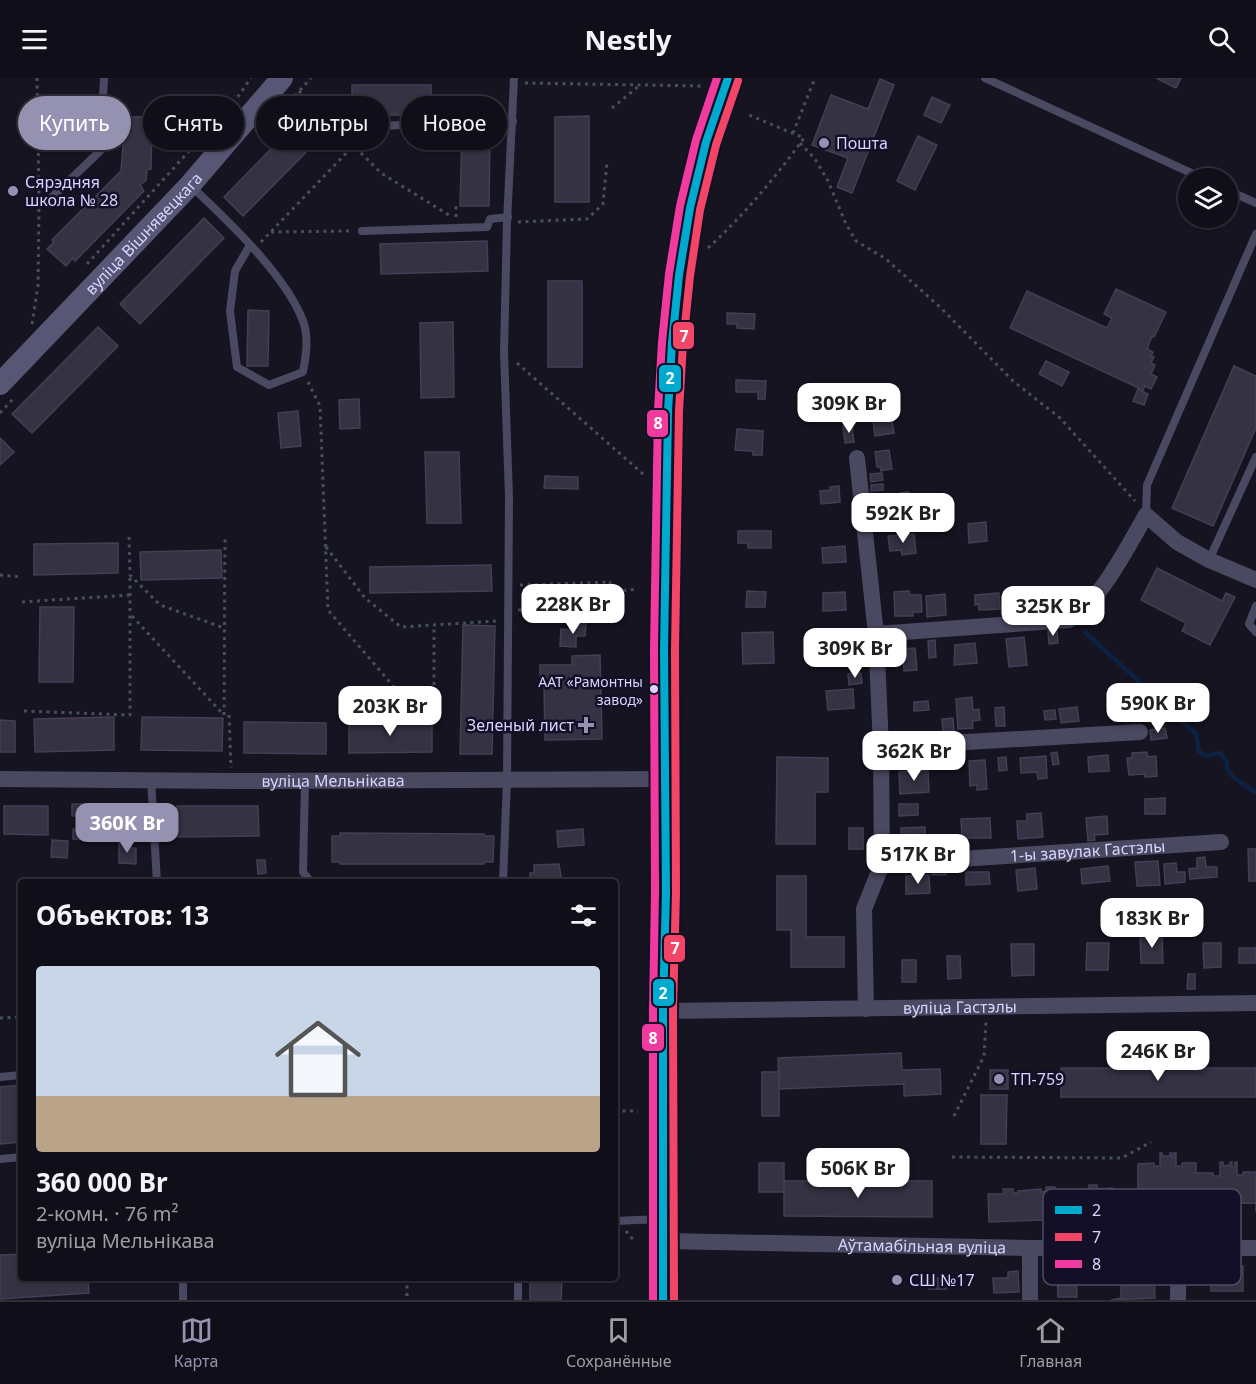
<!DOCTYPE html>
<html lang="ru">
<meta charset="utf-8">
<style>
:root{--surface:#100f19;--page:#191822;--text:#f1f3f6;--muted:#9c9ca2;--line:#302f38;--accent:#9591b1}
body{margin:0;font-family:"Noto Sans",sans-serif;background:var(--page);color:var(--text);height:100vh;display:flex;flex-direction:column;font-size:22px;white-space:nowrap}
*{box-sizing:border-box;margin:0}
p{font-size:20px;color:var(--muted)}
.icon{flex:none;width:33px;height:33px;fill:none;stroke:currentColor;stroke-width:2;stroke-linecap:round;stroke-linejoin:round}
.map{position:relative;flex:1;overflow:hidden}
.drawer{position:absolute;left:18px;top:801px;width:600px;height:402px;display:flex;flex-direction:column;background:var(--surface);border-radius:6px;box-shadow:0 2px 4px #0004,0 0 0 2px var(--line)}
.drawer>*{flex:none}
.hud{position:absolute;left:18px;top:18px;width:600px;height:54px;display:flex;gap:12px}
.fabs{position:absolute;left:1178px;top:90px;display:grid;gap:12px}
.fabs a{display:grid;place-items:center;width:60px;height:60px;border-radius:50%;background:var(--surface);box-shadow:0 2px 4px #0004,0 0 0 2px var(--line);font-size:30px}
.price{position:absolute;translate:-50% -51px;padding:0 14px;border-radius:12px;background:#fff;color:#222;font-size:20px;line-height:39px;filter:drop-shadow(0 2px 3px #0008)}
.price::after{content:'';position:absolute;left:50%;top:36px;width:18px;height:14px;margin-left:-9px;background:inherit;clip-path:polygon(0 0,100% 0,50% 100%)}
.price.active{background:var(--accent);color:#fff}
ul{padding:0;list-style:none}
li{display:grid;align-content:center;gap:12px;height:318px;padding:0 18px}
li+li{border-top:2px solid var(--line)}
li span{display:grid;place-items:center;height:186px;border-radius:6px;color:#555}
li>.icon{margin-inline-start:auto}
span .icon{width:108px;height:108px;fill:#fffc;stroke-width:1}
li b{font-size:26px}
h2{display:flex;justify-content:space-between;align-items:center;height:72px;padding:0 18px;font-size:26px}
.tag{padding:0 21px;border-radius:27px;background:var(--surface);box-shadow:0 2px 4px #0004,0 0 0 2px var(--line);font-size:21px;line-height:54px}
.tag.active{background:var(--accent);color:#fff}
header{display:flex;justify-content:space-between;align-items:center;height:78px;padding:0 18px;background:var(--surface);font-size:27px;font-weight:700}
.menu{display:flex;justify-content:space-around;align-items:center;height:84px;border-top:2px solid var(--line);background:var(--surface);font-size:16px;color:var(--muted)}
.menu a{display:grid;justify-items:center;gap:3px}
.menu .active{color:var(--accent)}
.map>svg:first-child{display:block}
</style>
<header><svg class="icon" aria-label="menu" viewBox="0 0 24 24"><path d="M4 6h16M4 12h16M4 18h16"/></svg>Nestly<svg class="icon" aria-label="search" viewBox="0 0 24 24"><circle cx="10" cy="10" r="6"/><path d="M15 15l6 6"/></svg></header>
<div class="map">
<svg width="1256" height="1222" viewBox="0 0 1256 1222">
<rect width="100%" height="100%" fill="#161421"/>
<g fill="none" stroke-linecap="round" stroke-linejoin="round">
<path stroke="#0d2144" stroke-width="4.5" d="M1085 554 1196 656 1199 674 1206 678 1220 675 1227 684V691L1233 699 1256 715"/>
</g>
<g fill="#343243" stroke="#433f54" stroke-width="1.5">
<path d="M1156 0H1181L1176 10Z"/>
<path d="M880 1 894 7 852 115 837 109 848 80 812 67 831 17 868 31Z"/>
<rect x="352" y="7" width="79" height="30"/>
<path d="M932 19 950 27 941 45 924 37Z"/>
<path d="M309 32 329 51 243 138 224 119Z"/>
<path d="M148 38V46L152 47 151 91 147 92 146 102 140 107 144 113 75 183 73 180 66 188 47 171 54 164 52 162 121 93 124 55 122 56V40Z"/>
<path d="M589 38V124H555V39Z"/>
<path d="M462 54H490L489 128H460Z"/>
<path d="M918 58 937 67 915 112 897 103Z"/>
<path d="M204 140 224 160 140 246 120 226Z"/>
<path d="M487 163 488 193 381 196 380 166Z"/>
<rect x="548" y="203" width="34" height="86"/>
<path d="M1116 211 1166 234 1154 259 1152 258 1147 271 1153 274 1151 278 1154 279 1151 285 1155 287 1151 296 1157 299 1151 311 1145 308 1143 312 1010 250 1027 213 1107 250 1112 240 1104 236Z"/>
<path d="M248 232 269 233 268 288H247Z"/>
<path d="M727 235 755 236 754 251 737 250V246H727Z"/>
<path d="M453 244 454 319 421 320 420 245Z"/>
<path d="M98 249 118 268 32 355 12 336Z"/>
<path d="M1046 283 1069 294 1062 308 1039 296Z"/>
<path d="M1234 288 1256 298V350L1213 448 1172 430Z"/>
<path d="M736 302 766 303 765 321H758V314H736Z"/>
<path d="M1138 311 1148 316 1144 327 1133 323Z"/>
<path d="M359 321 360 350 340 351 339 322Z"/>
<path d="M298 333 301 368 281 370 278 335Z"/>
<path d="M892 341 894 355 875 358 873 343Z"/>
<path d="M852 347 854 364 845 365 843 348Z"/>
<path d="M737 351 763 353 762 377H753V373L735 372Z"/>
<path d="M0 360 14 374 0 387Z"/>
<path d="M889 372 892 391 881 393 880 389H877L875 374Z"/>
<path d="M425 374H459L461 445H427Z"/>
<path d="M882 395 883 402 871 404 870 396Z"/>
<path d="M545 398 578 399V411L544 410Z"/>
<path d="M883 406V412L871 413V407Z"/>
<path d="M839 408 840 424 821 426 820 413 831 412 830 409Z"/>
<path d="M909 414 910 420 922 419 925 439 909 441 908 436 884 439 882 424 900 422V415Z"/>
<path d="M986 444 987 463 969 465 968 446Z"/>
<path d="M738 453H771V470H748V465H738Z"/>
<path d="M914 456 916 475 902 477 901 472 890 473 888 458Z"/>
<path d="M118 465V495L34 497V466Z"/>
<path d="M845 468 846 484 823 485 822 470Z"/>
<path d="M221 472 222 500 141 502 140 474Z"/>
<path d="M491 487 492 513 370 515V489Z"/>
<path d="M1157 490 1222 523 1226 515 1235 519 1210 567 1182 553 1186 545 1141 522Z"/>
<path d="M747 513 766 514 765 529H746Z"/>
<path d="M909 513 910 517H921L922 534H913V538H895L894 514Z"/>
<path d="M845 514 846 532 823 533V515Z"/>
<path d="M999 515 1000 531 979 532V526L975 527V517Z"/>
<path d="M945 516 946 537 927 539 926 518Z"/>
<path d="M1053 516 1054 527 1036 529 1035 517Z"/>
<path d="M40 529H74L73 604H39Z"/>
<path d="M573 544H586L585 558H576V569L560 568 561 551 573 552Z"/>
<path d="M463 547 495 548 492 676H460Z"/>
<path d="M1057 552 1058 565 1049 566 1048 553Z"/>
<path d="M773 554 774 585 743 586 742 555Z"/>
<path d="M1024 559 1027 587 1009 589 1006 561Z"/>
<path d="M935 562 936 579 929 580 928 563Z"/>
<path d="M847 563 849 580 824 583 822 565Z"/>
<path d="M975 565 977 585 954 587 955 567Z"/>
<path d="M915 570 917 592 904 593 903 582 891 583 890 572Z"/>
<path d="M600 577 602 661 545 662 544 605H540V587H572V578Z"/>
<path d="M861 595 862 605 849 607 848 596Z"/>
<path d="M853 611 854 630 828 632 826 613Z"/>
<path d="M972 619 973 632 979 631 980 642 972 643 973 650 958 651 956 621Z"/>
<path d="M928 623 929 632 914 633V624Z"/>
<path d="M1004 629 1005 648H996L995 630Z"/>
<path d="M1077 629 1079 643 1061 645 1059 631Z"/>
<path d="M1055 632 1056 641 1045 642 1044 633Z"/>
<path d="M114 639V672L35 674 34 641Z"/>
<path d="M142 639 223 640 222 673 141 672Z"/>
<path d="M953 640 954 655 943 656 942 641Z"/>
<path d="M0 642 15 643V674H0Z"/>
<path d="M244 644 326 645V676L244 675Z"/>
<path d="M432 644V674L349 675V645Z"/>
<path d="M1165 650 1167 660 1151 662 1150 652Z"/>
<path d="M1057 674 1059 686 1053 687 1051 675Z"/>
<path d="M1147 674 1148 679 1156 678 1157 698 1145 699V696L1129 697 1127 680H1132V675Z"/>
<path d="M1108 677 1109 693 1089 694 1088 679Z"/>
<path d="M1046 678 1047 700 1038 701 1037 694 1021 695 1020 680Z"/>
<path d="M777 679 828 680V714H815V766H776Z"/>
<path d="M1006 679 1007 692 999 693 998 680Z"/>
<path d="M985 682 987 711 977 712V707L970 708 969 683Z"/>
<path d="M928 692 929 714 900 716 899 694Z"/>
<path d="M1165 720V736H1145V721Z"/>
<path d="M72 726H113V729H116V736H108V750H114V763L73 761V751H78V738H72Z"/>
<path d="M899 726H918V737L899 738Z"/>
<path d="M4 728H48V757L4 756Z"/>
<path d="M177 728H258L259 758 177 759Z"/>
<path d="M1041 735 1043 759 1018 761 1017 743H1027V736Z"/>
<path d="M1107 738 1108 756 1094 757 1095 762 1088 763 1086 740Z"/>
<path d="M990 740 991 760H962L961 741Z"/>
<path d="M925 749V766L902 767 901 750Z"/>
<rect x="849" y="750" width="14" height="21"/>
<path d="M583 751 584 767 558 769 557 753Z"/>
<path d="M340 755 484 756V758H494L493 784H484V786H340V784H332V758H340Z"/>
<path d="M52 762 68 763 67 780 51 779Z"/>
<path d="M119 765H129V770H136V786L119 785Z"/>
<path d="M1248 771H1256V803H1249Z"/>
<path d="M1205 779 1206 789H1217V799L1190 801 1189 791 1197 790V780Z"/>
<path d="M257 782H265L266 795 258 796Z"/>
<path d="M1158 783 1160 807 1137 808 1135 784Z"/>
<path d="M1176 785 1177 794H1185V804L1165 806 1164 786Z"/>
<path d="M559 786 562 804H530V795H534V787Z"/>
<path d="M1108 788 1110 803 1082 806 1081 791Z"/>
<rect x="932" y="790" width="14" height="7"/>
<path d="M1035 790 1037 811 1018 813 1016 792Z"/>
<path d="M966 794H989L990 806 966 807Z"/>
<path d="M929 797 930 815 906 816V798Z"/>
<path d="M777 798H806V859H844V889H791V852H777Z"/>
<path d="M1162 856 1163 885H1141L1140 857Z"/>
<path d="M1087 865H1109L1108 892H1086Z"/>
<path d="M1203 865H1221V889L1204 890Z"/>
<path d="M1011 866H1034V897L1012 898Z"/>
<rect x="1239" y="870" width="17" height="15"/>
<path d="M947 878H960L961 900 948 901Z"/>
<rect x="902" y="882" width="14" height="22"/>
<path d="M1188 896H1195V911H1187Z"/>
<path d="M901 975 902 992 940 991 941 1016 904 1018V1006L779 1011 778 980Z"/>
<rect x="1061" y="990" width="195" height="29"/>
<rect x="990" y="992" width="18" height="19"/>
<rect x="762" y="994" width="17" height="44"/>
<path d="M21 1007V1064L0 1066V1009Z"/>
<path d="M981 1017H1007L1006 1066H981Z"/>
<path d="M1160 1075H1162V1078H1170V1075H1172V1080H1174V1075H1176V1088H1182V1085H1196V1095H1213V1098H1220V1084H1223V1088L1230 1087V1084H1232V1089H1235V1084H1237V1097H1243V1094H1256V1134V1125L1195 1126V1115H1138V1086L1154 1085V1088H1160Z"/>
<rect x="759" y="1085" width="25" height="29"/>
<path d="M784 1103H932V1139L784 1138Z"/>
<path d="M1089 1107H1097L1098 1111 1112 1110V1139L989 1144 988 1116H1004L1003 1111H1013V1115H1018V1113L1041 1111V1114L1046 1113V1109H1055V1113L1089 1111Z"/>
<path d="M21 1176V1200H88L89 1215 0 1221V1177Z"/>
<path d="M1243 1188V1213H1211V1189Z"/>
<path d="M1076 1191 1077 1219H1058L1057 1192Z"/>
<path d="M1018 1193 1019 1214 994 1215 993 1200H1008V1194Z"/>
<path d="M1121 1196H1154L1155 1220 1111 1222 1121 1220Z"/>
<path d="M530 1200H562L561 1222H530Z"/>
<path d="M929 1200H947L946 1211H929Z"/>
</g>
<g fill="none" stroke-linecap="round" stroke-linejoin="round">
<g stroke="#44505f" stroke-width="3" stroke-dasharray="3 4.5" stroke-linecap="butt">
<path d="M37 0 39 117"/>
<path d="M525 5 704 8"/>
<path d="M299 13 340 54"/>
<path d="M612 30 640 7"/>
<path d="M793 55 815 0"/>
<path d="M260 57 311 0"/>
<path d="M345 59 381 95 452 139"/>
<path d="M800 65 815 81 828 103 846 146 856 163 886 181 941 230 1013 303 1060 340 1135 423"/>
<path d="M456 139V126"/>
<path d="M518 144 587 141 603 126 607 84"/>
<path d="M271 154 351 153"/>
<path d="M261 164 353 68"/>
<path d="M708 170C745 136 775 100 804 60L749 37"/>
<path d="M87 186 237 20 251 0"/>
<path d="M32 246 38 208 39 130"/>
<path d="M517 285 643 396"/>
<path d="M308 304 320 328 328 532 418 637"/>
<path d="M0 335 14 320"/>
<path d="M129 459 130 497 160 527 224 550"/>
<path d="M326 469 365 520 401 549 497 543"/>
<path d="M0 497 22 499"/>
<path d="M520 507 610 504 611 514 638 511"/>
<path d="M22 524 130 517"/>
<path d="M518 532 611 527V514"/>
<path d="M132 538 223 636"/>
<path d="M24 633 130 637V497"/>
<path d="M224 637 225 457"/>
<path d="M229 637 231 690"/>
<path d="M434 637V547"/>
<path d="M0 940 21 939"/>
<path d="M615 1033H638"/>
<path d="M954 1038 984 978 986 943"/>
<path d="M952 1079 1122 1080 1151 1064"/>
<path d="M626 1153 635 1164"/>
<path d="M407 1200V1222"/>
</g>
<g stroke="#4a4962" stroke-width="8">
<path d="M985 0 1202 100"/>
<path d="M350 49 513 43"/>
<path d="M190 107C226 141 286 197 303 243 309 259 306 278 303 294L269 307 237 289 230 233 235 193 250 167"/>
<path d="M1227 112 1256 125"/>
<path d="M48 123 100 73 104 0"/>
<path d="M362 153 487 149 490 141 508 139"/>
<path d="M1146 437 1147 407 1256 156"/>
<path d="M1209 482 1256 379"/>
<path d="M1256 528 1249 546 1256 554"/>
<path d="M151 702 157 804"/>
<path d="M305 703 303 794 311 804"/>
<path d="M503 804 507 702 509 419 504 274 507 144 514 0"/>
<path d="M0 999 21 997"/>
<path d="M0 1081 21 1079"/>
<path d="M615 1143 660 1141"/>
<path d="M183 1200V1222"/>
<path d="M518 1200V1222"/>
</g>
<g stroke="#4a4962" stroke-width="16">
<path d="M857 380 876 556 881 669 882 786 864 831 866 931"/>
<path d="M876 556 1069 542C1101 522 1127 470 1146 437L1177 464 1209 482 1256 502"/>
<path d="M881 669 1140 654"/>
<path id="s1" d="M0 701 232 703 665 701"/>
<path id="s2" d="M882 786 1221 764"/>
<path id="s3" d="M663 933 1256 925"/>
<path id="s4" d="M664 1163 1030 1170H1256"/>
<path d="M1030 1222V1170"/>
<path d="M1178 1222 1179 1169"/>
</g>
<path stroke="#575674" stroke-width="22" id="s5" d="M0 306 190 107 282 0"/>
<path stroke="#5e5373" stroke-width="26" d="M663 1222C665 1125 662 1028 663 932 664 893 666 854 666 814 666 722 663 629 665 537 667 358 661 169 728 0"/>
<defs>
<path id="bus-1" d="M663 1222V932L666 814 664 572 668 333 672 265 679 197 690 130 706 64 728 0"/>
<path id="bus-2" d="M674 1222 673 932 676 814 675 572 679 333 683 266 690 198 700 132 716 67 738 3"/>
<path id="bus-3" d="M653 1222V932L655 814 654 571 658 332 662 264 669 196 680 128 696 62 717 0"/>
</defs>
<use href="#bus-1" stroke="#130f26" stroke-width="12"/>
<use href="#bus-2" stroke="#130f26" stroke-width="12"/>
<use href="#bus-3" stroke="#130f26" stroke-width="12"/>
<use href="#bus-1" stroke="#00a9ce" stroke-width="8"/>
<use href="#bus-2" stroke="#f34667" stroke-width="8"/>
<use href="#bus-3" stroke="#f13a9d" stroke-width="8"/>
</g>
<g fill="#9591b1" stroke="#130f26" stroke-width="2">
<circle cx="824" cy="65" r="6"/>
<circle cx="13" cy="113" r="6"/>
<path d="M583 638h6v6h6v6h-6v6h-6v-6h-6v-6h6z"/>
<circle cx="999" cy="1001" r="6"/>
<circle cx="897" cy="1202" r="6"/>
</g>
<circle fill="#d9d4ff" stroke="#130f26" stroke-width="2" cx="654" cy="611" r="5"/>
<g text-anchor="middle" stroke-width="5" stroke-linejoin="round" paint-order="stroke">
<g font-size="14" fill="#d9d4ff" stroke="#130f26" text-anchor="end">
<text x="643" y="609">ААТ «Рамонтны<tspan x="643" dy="18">завод»</tspan></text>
</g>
<g font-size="16" fill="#d9d4ff" stroke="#130f26" text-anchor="start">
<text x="836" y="71">Пошта</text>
<text x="25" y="110">Сярэдняя<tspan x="25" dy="18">школа № 28</tspan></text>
<text x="574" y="653" text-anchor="end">Зеленый лист</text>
<text x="1011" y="1007">ТП-759</text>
<text x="909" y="1208">СШ №17</text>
</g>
<g font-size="16" fill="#d9d4ff" stroke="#130f26">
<text dy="6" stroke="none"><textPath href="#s5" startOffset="208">вуліца Вішнявецкага</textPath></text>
<text dy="6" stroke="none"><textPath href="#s1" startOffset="333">вуліца Мельнікава</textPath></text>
<text dy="6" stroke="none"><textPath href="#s2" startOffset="206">1-ы завулак Гастэлы</textPath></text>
<text dy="6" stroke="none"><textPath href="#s3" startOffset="297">вуліца Гастэлы</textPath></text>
<text dy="6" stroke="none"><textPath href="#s4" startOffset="258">Аўтамабільная вуліца</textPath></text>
</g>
</g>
<rect x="1043" y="1111" width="198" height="96" rx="9" fill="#130f26" stroke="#4e4a67" stroke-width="1.5"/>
<rect x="1055" y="1128" width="27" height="8" fill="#00a9ce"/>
<rect x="1055" y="1155" width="27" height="8" fill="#f34667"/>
<rect x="1055" y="1182" width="27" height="8" fill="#f13a9d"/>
<g font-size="16" fill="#d9d4ff">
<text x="1092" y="1138">2</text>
<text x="1092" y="1165">7</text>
<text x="1092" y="1192">8</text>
</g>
<g stroke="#130f26" stroke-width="2">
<rect x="672" y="243" width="23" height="29" rx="6" fill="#f34667"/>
<rect x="658" y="286" width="24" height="29" rx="6" fill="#00a9ce"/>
<rect x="646" y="331" width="23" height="29" rx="6" fill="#f13a9d"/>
<rect x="663" y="856" width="23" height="29" rx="6" fill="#f34667"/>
<rect x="652" y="900" width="23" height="29" rx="6" fill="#00a9ce"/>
<rect x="641" y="945" width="24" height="29" rx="6" fill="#f13a9d"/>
</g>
<g font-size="16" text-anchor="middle" font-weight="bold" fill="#fff">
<text x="684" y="264">7</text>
<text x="670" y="306">2</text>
<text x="658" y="351">8</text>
<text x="675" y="876">7</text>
<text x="663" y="921">2</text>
<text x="653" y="966">8</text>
</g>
</svg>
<div class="fabs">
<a><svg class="icon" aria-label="layers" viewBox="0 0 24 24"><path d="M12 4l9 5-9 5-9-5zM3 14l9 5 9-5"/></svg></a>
</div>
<b class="price" style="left:849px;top:356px">309K Br</b>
<b class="price" style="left:903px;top:466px">592K Br</b>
<b class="price" style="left:573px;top:557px">228K Br</b>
<b class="price" style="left:1053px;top:559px">325K Br</b>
<b class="price" style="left:855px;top:601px">309K Br</b>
<b class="price" style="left:1158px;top:656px">590K Br</b>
<b class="price" style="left:390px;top:659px">203K Br</b>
<b class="price" style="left:914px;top:704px">362K Br</b>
<b class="price active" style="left:127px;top:776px">360K Br</b>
<b class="price" style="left:918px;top:807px">517K Br</b>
<b class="price" style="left:1152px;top:871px">183K Br</b>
<b class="price" style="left:1158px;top:1004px">246K Br</b>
<b class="price" style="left:858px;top:1121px">506K Br</b>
<div class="hud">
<a class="tag active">Купить</a>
<a class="tag">Снять</a>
<a class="tag">Фильтры</a>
<a class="tag">Новое</a>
</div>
<section class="drawer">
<h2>Объектов: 13<svg class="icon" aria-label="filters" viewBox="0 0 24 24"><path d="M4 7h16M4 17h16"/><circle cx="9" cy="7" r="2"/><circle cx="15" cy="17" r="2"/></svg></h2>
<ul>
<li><span style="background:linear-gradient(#c9d6e8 70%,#b9a48a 0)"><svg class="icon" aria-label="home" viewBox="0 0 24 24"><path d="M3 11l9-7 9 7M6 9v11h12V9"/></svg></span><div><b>360 000 Br</b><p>2-комн. · 76 m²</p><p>вуліца Мельнікава</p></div></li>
</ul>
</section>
</div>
<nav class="menu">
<a class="active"><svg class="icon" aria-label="map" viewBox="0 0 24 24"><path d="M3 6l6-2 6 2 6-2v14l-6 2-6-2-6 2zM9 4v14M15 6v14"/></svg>Карта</a>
<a><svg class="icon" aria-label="saved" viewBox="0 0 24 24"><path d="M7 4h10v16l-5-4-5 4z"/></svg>Сохранённые</a>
<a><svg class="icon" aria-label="home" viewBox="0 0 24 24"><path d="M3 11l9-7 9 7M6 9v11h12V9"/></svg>Главная</a>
</nav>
